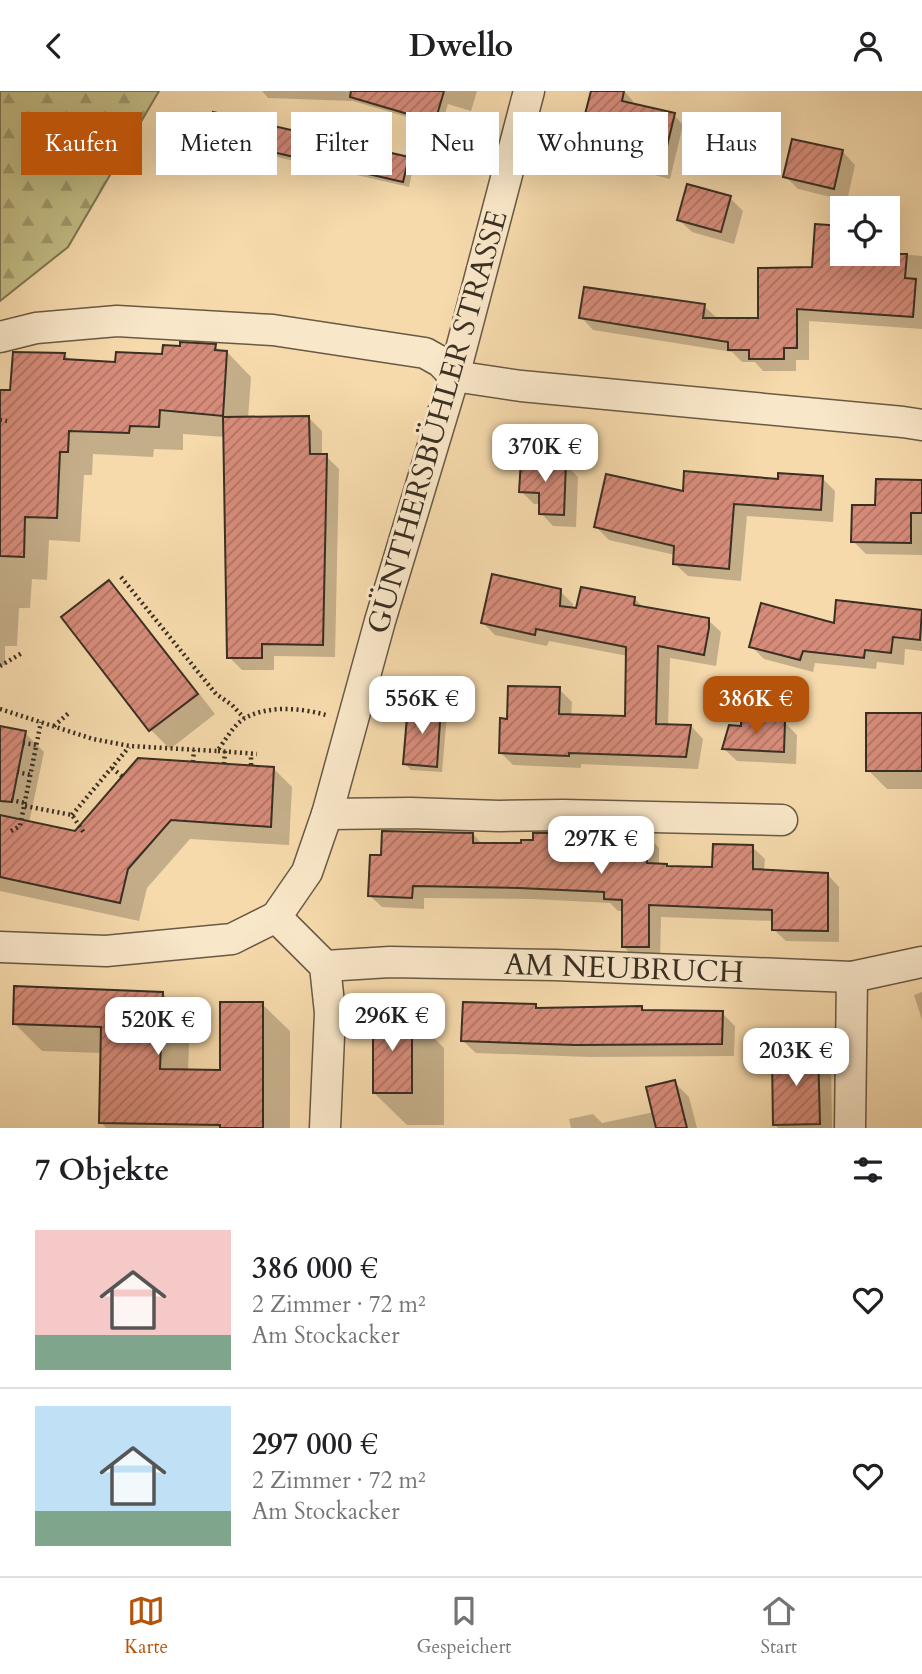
<!DOCTYPE html>
<html lang="de">
<meta charset="utf-8">
<style>
:root{--surface:#fff;--page:#f2f2f2;--text:#202124;--muted:#757577;--line:#e0e0e0;--accent:#b45309}
body{margin:0;font-family:Cardo,serif;background:var(--page);color:var(--text);height:100vh;display:flex;flex-direction:column;font-size:26px;white-space:nowrap}
*{box-sizing:border-box;margin:0}
p{font-size:23px;color:var(--muted)}
.icon{flex:none;width:38px;height:38px;fill:none;stroke:currentColor;stroke-width:2;stroke-linecap:round;stroke-linejoin:round}
.map{position:relative;height:1037px;overflow:hidden}
.details{display:flex;flex-direction:column;background:var(--surface);flex:1}
.details>*{flex:none}
.top-card{position:absolute;left:21px;top:21px;width:880px;height:63px;display:flex;gap:14px}
.tools{position:absolute;left:830px;top:105px;display:grid;gap:14px}
.tools a{display:grid;place-items:center;width:70px;height:70px;border-radius:0px;background:var(--surface);box-shadow:0 7px 28px #0002;font-size:35px}
.price{position:absolute;translate:-50% -60px;padding:0 16px;border-radius:14px;background:#fff;color:#222;font-size:23px;line-height:46px;filter:drop-shadow(0 2px 4px #0008)}
.price::after{content:'';position:absolute;left:50%;top:42px;width:21px;height:16px;margin-left:-10px;background:inherit;clip-path:polygon(0 0,100% 0,50% 100%)}
.price.selected{background:var(--accent);color:#fff}
ul{padding:0;list-style:none}
li{display:flex;align-items:center;gap:21px;height:175px;padding:0 35px}
li+li{border-top:2px solid var(--line)}
li span{display:grid;place-items:center;flex:none;width:196px;height:140px;border-radius:0px;color:#555}
li>.icon{margin-inline-start:auto}
span .icon{width:84px;height:84px;fill:#fffc;stroke-width:1}
li b{font-size:30px}
h2{display:flex;justify-content:space-between;align-items:center;height:84px;padding:0 35px;font-size:30px}
.tag{padding:0 24px;border-radius:0px;background:var(--surface);box-shadow:0 7px 28px #0002;font-size:24px;line-height:63px}
.tag.selected{background:var(--accent);color:#fff}
header{display:flex;justify-content:space-between;align-items:center;height:91px;padding:0 35px;background:var(--surface);font-size:32px;font-weight:700}
.dock{display:flex;justify-content:space-around;align-items:center;height:98px;border-top:2px solid var(--line);background:var(--surface);font-size:19px;color:var(--muted)}
.dock a{display:grid;justify-items:center;gap:4px}
.dock .selected{color:var(--accent)}
.map>svg:first-child{display:block}
</style>
<header><svg class="icon" aria-label="back" viewBox="0 0 24 24"><path d="M15 5l-7 7 7 7"/></svg>Dwello<svg class="icon" aria-label="person" viewBox="0 0 24 24"><circle cx="12" cy="8" r="4"/><path d="M4 21q1-7 8-7t8 7"/></svg></header>
<div class="map">
<svg width="922" height="1037" viewBox="0 0 922 1037">
<defs>
<pattern id="forest-firs" width="22" height="20" patternUnits="userSpaceOnUse" patternTransform="scale(1.75)"><rect width="22" height="20" fill="#c3bd85"/><path d="M5 1l3.5 6h-7zM16 11l3.5 6h-7z" fill="#9f9a6c"/></pattern>
<pattern id="building-hatch" width="6" height="6" patternUnits="userSpaceOnUse" patternTransform="scale(1.75)"><rect width="6" height="6" fill="#d78c7a"/><path d="M-1 1l2-2M0 6l6-6M5 7l2-2" fill="none" stroke="#af7364"/></pattern>
</defs>
<rect width="100%" height="100%" fill="#f6daac"/>
<filter id="stains"><feTurbulence type="fractalNoise" baseFrequency=".00286" numOctaves="4"/><feColorMatrix values="0 0 0 0 .2 0 0 0 0 .09 0 0 0 0 .02 0 0 0 .5 -.17"/></filter>
<radialGradient id="worn" r=".72"><stop offset=".6" stop-color="#630" stop-opacity="0"/><stop offset="1" stop-color="#630" stop-opacity=".3"/></radialGradient>
<path fill="url(#forest-firs)" stroke="#7e7654" stroke-width="2" d="M0 0H159L68 156 0 210Z"/>
<g fill="#0003">
<path d="M262 0H477L471 20 448 13 441 36 353 10 268 7Z"/>
<path d="M593 0H624L633 10 632 14 674 24 683 34 670 88 587 67 578 58Z"/>
<path d="M209 46 408 67 414 73 409 96 215 52Z"/>
<path d="M843 61 855 74 847 110 798 98 785 85Z"/>
<path d="M730 107 743 120 734 153 692 141 679 129Z"/>
<path d="M887 162 922 165V238L809 230V269H796V280H763L755 271H742L732 261 593 239 581 226 704 215 717 227 760 229 813 178 842 163Z"/>
<path d="M215 255 221 261H227L251 286 248 328 309 327 322 340V365H326L339 378 335 566 274 565V579H242L229 566 225 346 183 343V359L154 358 153 366 93 363 92 384H84L80 451 49 449 47 489 32 488 30 517H19L17 555H5V574H0V329L12 301 64 263 71 270 117 273Z"/>
<path d="M565 373 578 386 576 436 553 435 541 422V413H534L521 400Z"/>
<path d="M822 387 835 400 833 431 747 425 741 490 688 485 675 473V464L609 449 596 436 684 403 780 390Z"/>
<path d="M922 391V464L866 463 853 450 877 415Z"/>
<path d="M108 491 127 510 215 623 170 658 151 639 63 526Z"/>
<path d="M560 500 573 513V518L635 508 645 518 708 529 721 541 716 575 670 567 668 635H691L703 648 698 678 581 673V677L513 674 501 662 508 629 559 598 572 611 571 625 627 627 628 565 549 550 547 555 495 544 483 532Z"/>
<path d="M920 520 922 522V560L905 558 904 574 877 571 876 578 815 572 813 581 764 568 751 555 835 534Z"/>
<path d="M441 618 447 624 442 681 411 679 405 673Z"/>
<path d="M922 624V698H887L868 679Z"/>
<path d="M784 631 797 644 796 673 737 670 724 658Z"/>
<path d="M0 637 25 642 44 661 29 732 76 742 273 677 292 696 289 754 190 748 147 797 139 830 0 800Z"/>
<path d="M473 743 483 754H523L571 743 580 753 620 754 647 745 659 757V774L668 777 714 778 752 756 765 768 764 780 827 783 839 796V851L786 850 773 838V830L661 826 660 868H636L623 855 624 820H618L610 812 532 808 424 807V818L382 816 369 804 383 766Z"/>
<path d="M922 901V929L914 904Z"/>
<path d="M163 903 190 930 188 980 222 981 262 913 290 940V1037H106L101 1031 102 962 42 960 14 932Z"/>
<path d="M536 915 539 918 642 917 646 921 722 922 735 935 734 965 590 966 476 962 463 950Z"/>
<path d="M412 925 444 957V1034H407L374 1002Z"/>
<path d="M818 958 831 971 832 1037H778L775 1033Z"/>
<path d="M674 991 689 1006 697 1037H571L569 1028 593 1023 602 1032 654 1021Z"/>
</g>
<g fill="url(#building-hatch)" stroke="#392f23" stroke-width="2">
<path d="M351 0H444L435 31 350 6Z"/>
<path d="M591 0H624L622 10 675 22 661 80 576 58Z"/>
<path d="M213 21 409 66 403 91 207 46Z"/>
<path d="M792 48 843 59 834 98 783 86Z"/>
<path d="M687 93 731 105 721 141 677 129Z"/>
<path d="M815 133 842 135V163H907L905 187 916 188 913 226 797 218V257H784V268H749V259H728V251L579 227 584 196 705 213 703 227H758V177L812 176Z"/>
<path d="M180 251 216 253 215 259 227 260 223 325 160 319 159 336 130 335 129 342 69 340 68 361H60L57 427 25 426 24 466 0 465V299H10L13 261 65 262 64 268 115 271 116 261 162 263 163 254 180 255Z"/>
<path d="M309 325 310 363H327L323 554 262 553V567H227L223 326Z"/>
<path d="M521 369 566 371 564 424 539 423V402L519 401Z"/>
<path d="M684 380 778 388V382L823 385 821 419 734 413 729 478 673 473 674 455 594 436 606 383 683 400Z"/>
<path d="M876 388 922 389V422H911V452L851 451 852 414H875Z"/>
<path d="M492 483 561 498 560 515 576 517 581 496 635 506 634 514 709 527V537L704 564 658 555 656 633 691 634 686 666 569 662V665L499 662 500 627 507 628 508 595 560 596 559 623 625 625 626 556 536 538 535 544 481 532Z"/>
<path d="M109 489 198 603 149 640 61 526Z"/>
<path d="M836 509 922 519 920 549 893 546 891 562 865 559 864 567 803 560 800 569 749 556 761 512 834 532Z"/>
<path d="M408 614 441 616 437 676 403 673Z"/>
<rect x="866" y="622" width="56" height="58"/>
<path d="M741 628 785 630 784 661 722 658 729 634 741 635Z"/>
<path d="M0 635 26 640 12 711 0 710Z"/>
<path d="M138 667 274 676 271 736 171 729 128 778 120 812 0 786V724L75 740Z"/>
<path d="M382 740 473 742V752H521V749H533V742H572L571 751 618 752V743H647V772L667 773V775L712 776 713 753 753 754V778L828 782V840L772 839V819L649 814V856H622V809L604 808V801L519 797 413 795 412 807 368 805 370 764H381Z"/>
<path d="M14 895 163 901 160 978 220 979V911H263V1037H220V1034L99 1032 101 936 13 933Z"/>
<path d="M463 911 536 913V917L642 915V919L723 920 722 953 576 954 461 950Z"/>
<path d="M373 922 412 923V1002H373Z"/>
<path d="M790 957H818L820 1033 773 1034 772 966 791 961Z"/>
<path d="M675 989 687 1037H656L646 996Z"/>
</g>
<g fill="none" stroke-linecap="round" stroke-linejoin="round">
<defs>
<g id="minor">
<path d="M0 246 36 237 117 230 273 239 425 262 441 271 454 285 521 295 903 331 922 334"/>
<path d="M327 723 411 722 499 725 563 724 782 729"/>
<path d="M276 826 325 875 330 922 325 1037"/>
<path d="M0 856 106 860 232 848 276 826 307 781 327 723 380 530 454 285 529 0"/>
<path d="M325 875 390 871 555 874 852 886 922 871"/>
<path d="M850 1037 852 886"/>
</g>
</defs>
<use href="#minor" stroke="#685a45" stroke-width="33"/>
<g stroke="#392f23" stroke-width="4.5" stroke-dasharray="2 3.5" stroke-linecap="butt">
<path d="M0 329 7 330"/>
<path d="M121 486 216 603 232 614 244 627"/>
<path d="M0 575 22 562"/>
<path d="M0 618 93 648 130 655 217 660C225 650 234 633 245 627 269 614 301 617 326 624"/>
<path d="M54 635 70 621"/>
<path d="M23 652 37 654"/>
<path d="M218 660 257 663"/>
<path d="M193 671 194 659"/>
<path d="M224 673 225 660"/>
<path d="M251 674V663"/>
<path d="M112 677 123 686"/>
<path d="M17 681 31 684"/>
<path d="M11 709 25 712"/>
<path d="M25 715 72 724 84 742"/>
<path d="M72 724 129 656"/>
<path d="M11 740 20 735 41 631"/>
</g>
<use href="#minor" stroke="#f9e7c9" stroke-width="30"/>
</g>
<g text-anchor="middle" stroke-width="6" stroke-linejoin="round" paint-order="stroke">
<g font-size="30" fill="#392f23" stroke="#f9e7c9">
<text transform="translate(437 331) rotate(-74)" y="10">GÜNTHERSBÜHLER STRASSE</text>
<text transform="translate(624 877) rotate(2)" y="10">AM NEUBRUCH</text>
</g>
</g>
<rect width="100%" height="100%" filter="url(#stains)"/>
<rect width="100%" height="100%" fill="url(#worn)"/>
</svg>
<div class="tools">
<a><svg class="icon" aria-label="locate" viewBox="0 0 24 24"><circle cx="12" cy="12" r="6"/><path d="M12 2v4M12 18v4M2 12h4M18 12h4"/></svg></a>
</div>
<b class="price" style="left:545px;top:393px">370K €</b>
<b class="price" style="left:422px;top:645px">556K €</b>
<b class="price selected" style="left:756px;top:645px">386K €</b>
<b class="price" style="left:601px;top:785px">297K €</b>
<b class="price" style="left:392px;top:962px">296K €</b>
<b class="price" style="left:158px;top:966px">520K €</b>
<b class="price" style="left:796px;top:997px">203K €</b>
<div class="top-card">
<a class="tag selected">Kaufen</a>
<a class="tag">Mieten</a>
<a class="tag">Filter</a>
<a class="tag">Neu</a>
<a class="tag">Wohnung</a>
<a class="tag">Haus</a>
</div>
</div>
<section class="details">
<h2>7 Objekte<svg class="icon" aria-label="filters" viewBox="0 0 24 24"><path d="M4 7h16M4 17h16"/><circle cx="9" cy="7" r="2"/><circle cx="15" cy="17" r="2"/></svg></h2>
<ul>
<li><span style="background:linear-gradient(#f6c9c9 75%,#7fa58c 0)"><svg class="icon" aria-label="home" viewBox="0 0 24 24"><path d="M3 11l9-7 9 7M6 9v11h12V9"/></svg></span><div><b>386 000 €</b><p>2 Zimmer · 72 m²</p><p>Am Stockacker</p></div><svg class="icon" aria-label="heart" viewBox="0 0 24 24"><path d="M12 20l-8-8c-3-5 5-10 8-4 3-6 11-1 8 4z"/></svg></li>
<li><span style="background:linear-gradient(#bfe0f5 75%,#7fa58c 0)"><svg class="icon" aria-label="home" viewBox="0 0 24 24"><path d="M3 11l9-7 9 7M6 9v11h12V9"/></svg></span><div><b>297 000 €</b><p>2 Zimmer · 72 m²</p><p>Am Stockacker</p></div><svg class="icon" aria-label="heart" viewBox="0 0 24 24"><path d="M12 20l-8-8c-3-5 5-10 8-4 3-6 11-1 8 4z"/></svg></li>
</ul>
</section>
<nav class="dock">
<a class="selected"><svg class="icon" aria-label="map" viewBox="0 0 24 24"><path d="M3 6l6-2 6 2 6-2v14l-6 2-6-2-6 2zM9 4v14M15 6v14"/></svg>Karte</a>
<a><svg class="icon" aria-label="saved" viewBox="0 0 24 24"><path d="M7 4h10v16l-5-4-5 4z"/></svg>Gespeichert</a>
<a><svg class="icon" aria-label="home" viewBox="0 0 24 24"><path d="M3 11l9-7 9 7M6 9v11h12V9"/></svg>Start</a>
</nav>
